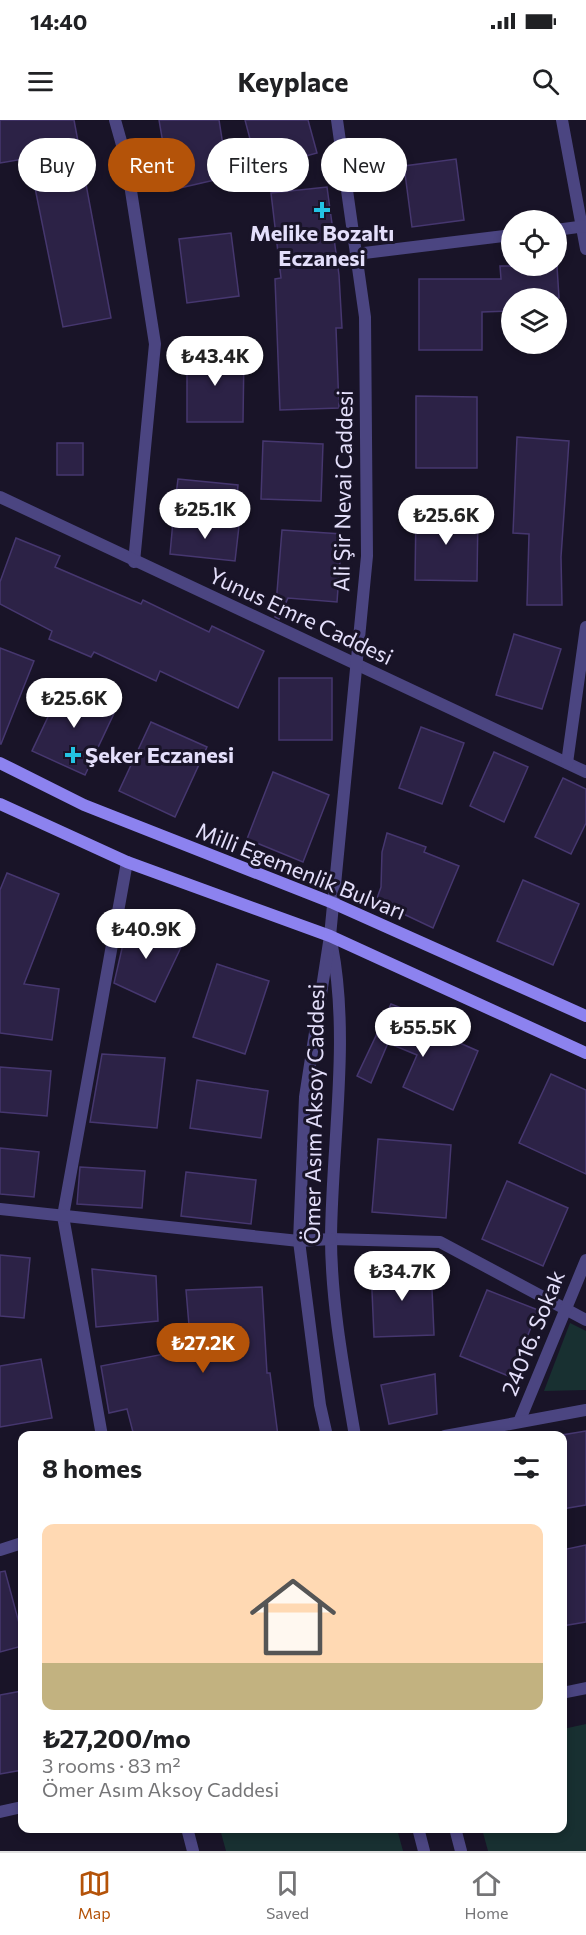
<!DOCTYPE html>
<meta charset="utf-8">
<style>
:root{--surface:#fff;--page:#f2f2f2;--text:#202124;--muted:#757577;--line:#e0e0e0;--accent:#b45309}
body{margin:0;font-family:Commissioner,sans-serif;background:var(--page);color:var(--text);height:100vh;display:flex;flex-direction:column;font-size:22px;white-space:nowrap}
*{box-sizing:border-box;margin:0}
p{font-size:20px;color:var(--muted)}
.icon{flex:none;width:33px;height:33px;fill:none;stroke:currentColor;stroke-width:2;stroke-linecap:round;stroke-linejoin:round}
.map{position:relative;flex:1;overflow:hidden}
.details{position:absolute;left:18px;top:1311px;width:549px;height:402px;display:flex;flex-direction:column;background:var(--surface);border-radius:12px;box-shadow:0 3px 9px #0003}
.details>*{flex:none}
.top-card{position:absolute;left:18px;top:18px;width:550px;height:54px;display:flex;gap:12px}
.controls{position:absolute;left:501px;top:90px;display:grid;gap:12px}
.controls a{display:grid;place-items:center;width:66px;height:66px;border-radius:50%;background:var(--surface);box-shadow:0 3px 9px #0003;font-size:30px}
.price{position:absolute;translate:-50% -51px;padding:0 14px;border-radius:21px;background:#fff;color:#222;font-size:20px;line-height:39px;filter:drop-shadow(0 2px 3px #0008)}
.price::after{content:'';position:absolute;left:50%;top:36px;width:18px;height:14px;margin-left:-9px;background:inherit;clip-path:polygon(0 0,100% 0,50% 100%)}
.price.on{background:var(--accent);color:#fff}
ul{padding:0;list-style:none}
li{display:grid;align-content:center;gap:12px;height:318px;padding:0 24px}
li+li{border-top:2px solid var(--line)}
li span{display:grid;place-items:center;height:186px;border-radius:12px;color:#555}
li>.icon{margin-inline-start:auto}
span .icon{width:108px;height:108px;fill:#fffc;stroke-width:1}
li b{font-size:26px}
h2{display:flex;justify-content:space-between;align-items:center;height:72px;padding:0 24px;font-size:26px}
.pill{padding:0 21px;border-radius:27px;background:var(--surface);box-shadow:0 3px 9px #0003;font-size:21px;line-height:54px}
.pill.on{background:var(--accent);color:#fff}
.status{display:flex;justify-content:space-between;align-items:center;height:42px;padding:0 30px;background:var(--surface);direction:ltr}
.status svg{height:16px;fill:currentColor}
header{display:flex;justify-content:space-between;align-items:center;height:78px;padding:0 24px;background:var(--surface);font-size:27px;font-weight:700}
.dock{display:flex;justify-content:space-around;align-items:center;height:84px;border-top:2px solid var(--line);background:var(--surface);font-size:16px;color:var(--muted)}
.dock a{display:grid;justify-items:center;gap:3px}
.dock .on{color:var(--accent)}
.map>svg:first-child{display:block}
</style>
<div class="status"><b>14:40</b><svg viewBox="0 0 49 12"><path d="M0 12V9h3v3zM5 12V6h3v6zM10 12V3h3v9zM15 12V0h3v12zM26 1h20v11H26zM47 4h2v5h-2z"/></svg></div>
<header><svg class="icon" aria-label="menu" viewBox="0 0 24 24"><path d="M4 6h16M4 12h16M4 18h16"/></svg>Keyplace<svg class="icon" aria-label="search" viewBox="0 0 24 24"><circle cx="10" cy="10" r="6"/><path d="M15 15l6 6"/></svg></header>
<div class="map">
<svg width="586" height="1731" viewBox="0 0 586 1731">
<rect width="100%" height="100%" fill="#191428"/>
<g fill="#183031">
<path d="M570 1203 586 1211V1270L544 1271Z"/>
<path d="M586 1604V1731H488L482 1709 562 1708 563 1609Z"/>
<path d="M220 1709H397L403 1731H226Z"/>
</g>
<g fill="#2c2246" stroke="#46376f" stroke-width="1.5">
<path d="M0 0H74L111 198 63 207 29 38 0 43Z"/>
<path d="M159 0H219L228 57 171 70Z"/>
<path d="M245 0H308L317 33 258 49Z"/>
<path d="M456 39 464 100 412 107 404 46Z"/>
<path d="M327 67 339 155 342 208H336L339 288 280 290 275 159 281 158 271 73Z"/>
<path d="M231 113 239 176 187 183 179 119Z"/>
<path d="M500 146H557L559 178H512V191L482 192V230H419V159H501Z"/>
<path d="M187 232H244L243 302H187Z"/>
<path d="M416 276 477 277V348H416Z"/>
<path d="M517 317 569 321 561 437 562 485H527L529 414 513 413Z"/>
<path d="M263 321 323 324 321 381 261 379Z"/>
<rect x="57" y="323" width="26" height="32"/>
<path d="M178 359 238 365 237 378 176 375Z"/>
<path d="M416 391 478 392 477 461 415 460Z"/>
<path d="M173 401 239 406 235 441 170 434Z"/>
<path d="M282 410 342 414 337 482 288 478 279 499 275 497Z"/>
<path d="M16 418 60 436 55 447 141 484 143 480 209 512 212 506 264 531 238 588 160 551 156 561 94 532 91 537 49 519 52 511 0 484V462Z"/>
<path d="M514 514 561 529 542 589 496 575Z"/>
<path d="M0 528 34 541 1 624H0Z"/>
<rect x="279" y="558" width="53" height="62"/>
<path d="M64 563 117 587 85 655 32 631Z"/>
<path d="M151 602 207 627 175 697 119 671Z"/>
<path d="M421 607 464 623 442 684 399 668Z"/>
<path d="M494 632 528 647 504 702 470 686Z"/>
<path d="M273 652 329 675 303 742 247 719Z"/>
<path d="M563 658 586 669V703L571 734 535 717Z"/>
<path d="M387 713 426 727 424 732 459 746 433 808 376 781 381 767 382 732Z"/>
<path d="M7 753 59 774 24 864 59 869 52 920 0 913V770Z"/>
<path d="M523 760 579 784 553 845 497 821Z"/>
<path d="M129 798 184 821 155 882 114 863Z"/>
<path d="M217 844 269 861 245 934 193 917Z"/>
<path d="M391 884 411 892 407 900 478 931 453 990 403 967 417 935 388 923 371 963 357 956Z"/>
<path d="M102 934 165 938 157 1008 90 1002Z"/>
<path d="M0 947 51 951 47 996 0 992Z"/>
<path d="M551 954 586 970V1054L519 1023Z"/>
<path d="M197 960 268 971 261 1018 190 1008Z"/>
<path d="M378 1019 451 1025 446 1098 372 1092Z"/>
<path d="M0 1028 39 1032 34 1077 0 1074Z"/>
<path d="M80 1047 145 1051 142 1088 77 1084Z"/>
<path d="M186 1052 256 1060 251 1104 181 1096Z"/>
<path d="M507 1061 568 1088 543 1146 482 1119Z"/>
<path d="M0 1135 30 1138 24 1198 0 1196Z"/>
<path d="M431 1146 434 1215 374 1217 371 1148Z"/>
<path d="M92 1149 156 1156 158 1201 96 1207Z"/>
<path d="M262 1167 267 1253H270L278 1316H134L127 1289 109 1293 101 1246 191 1229 186 1170Z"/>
<path d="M487 1170 538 1190 511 1257 460 1236Z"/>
<path d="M41 1239 52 1298 0 1307V1246Z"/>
<path d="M435 1254 437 1294 389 1304 381 1265Z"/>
<path d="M586 1311V1385L562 1389V1315Z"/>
<path d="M586 1425V1502L562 1506V1430Z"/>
<path d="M5 1451 22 1514V1526L0 1532V1452Z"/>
<path d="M22 1571V1650L0 1654V1575Z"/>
</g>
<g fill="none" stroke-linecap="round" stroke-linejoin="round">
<g stroke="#4b4581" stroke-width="12">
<path d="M115 0 126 39 155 224 134 442"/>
<path d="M562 0 586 129"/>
<path d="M556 110 586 106"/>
<path d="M356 134 512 115"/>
<path d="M0 377 586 652"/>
<path d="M567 643 586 507"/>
<path d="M331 1119 440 1122 586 1200"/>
<path d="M519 1302 586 1140"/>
<path d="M102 1316 63 1096 127 742"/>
<path d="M445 1316 586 1290"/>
<path d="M0 1430 22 1423"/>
<path d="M187 1708 193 1731"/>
</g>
<g stroke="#4b4581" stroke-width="12">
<path d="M332 826C350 918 332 1022 331 1117 331 1182 344 1251 355 1316"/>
<path d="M0 1089 299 1121 331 1119"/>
<path d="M327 1316 320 1285 299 1121 305 977 330 816 367 436 365 197 337 0"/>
<path d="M562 1573 586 1568"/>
<path d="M0 1692 22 1687"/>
<path d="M418 1708 424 1731"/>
<path d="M455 1708 461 1731"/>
</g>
<g stroke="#8c82ef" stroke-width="12">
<path d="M0 643 84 685 333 783 586 896"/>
<path d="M0 684 127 742 330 816 586 933"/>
</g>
</g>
<g fill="#23c3e3" stroke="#191428" stroke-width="2">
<path d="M319 81h6v6h6v6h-6v6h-6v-6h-6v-6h6z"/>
<path d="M70 626h6v6h6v6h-6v6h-6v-6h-6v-6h6z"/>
</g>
<g text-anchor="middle" stroke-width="6" stroke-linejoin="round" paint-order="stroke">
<g font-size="22" font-weight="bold" fill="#e4dffb" stroke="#191428">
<text x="322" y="121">Melike Bozaltı<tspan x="322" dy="25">Eczanesi</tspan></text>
<text x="85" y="643" text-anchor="start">Şeker Eczanesi</text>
</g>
<g font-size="22" fill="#e4dffb" stroke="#191428">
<text transform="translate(343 371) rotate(-89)" y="8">Ali Şir Nevai Caddesi</text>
<text transform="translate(301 496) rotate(25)" y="8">Yunus Emre Caddesi</text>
<text transform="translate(301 751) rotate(22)" y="8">Milli Egemenlik Bulvarı</text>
<text transform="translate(314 994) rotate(-89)" y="8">Ömer Asım Aksoy Caddesi</text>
<text transform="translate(533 1213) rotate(-68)" y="8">24016. Sokak</text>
</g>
</g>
</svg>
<div class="controls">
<a><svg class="icon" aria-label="locate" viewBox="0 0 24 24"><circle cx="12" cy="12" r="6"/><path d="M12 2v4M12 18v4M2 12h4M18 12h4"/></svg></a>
<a><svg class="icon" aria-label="layers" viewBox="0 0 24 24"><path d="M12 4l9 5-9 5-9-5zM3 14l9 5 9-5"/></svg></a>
</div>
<b class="price" style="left:215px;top:267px">₺43.4K</b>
<b class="price" style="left:205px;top:420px">₺25.1K</b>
<b class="price" style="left:446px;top:426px">₺25.6K</b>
<b class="price" style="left:74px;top:609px">₺25.6K</b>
<b class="price" style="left:146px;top:840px">₺40.9K</b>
<b class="price" style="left:423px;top:938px">₺55.5K</b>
<b class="price" style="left:402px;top:1182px">₺34.7K</b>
<b class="price on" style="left:203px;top:1254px">₺27.2K</b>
<div class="top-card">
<a class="pill">Buy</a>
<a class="pill on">Rent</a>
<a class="pill">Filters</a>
<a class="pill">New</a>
</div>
<section class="details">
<h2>8 homes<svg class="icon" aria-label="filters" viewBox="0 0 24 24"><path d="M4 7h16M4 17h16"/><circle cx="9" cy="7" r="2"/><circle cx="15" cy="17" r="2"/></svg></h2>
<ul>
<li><span style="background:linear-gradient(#ffd9b3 75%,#c2b280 0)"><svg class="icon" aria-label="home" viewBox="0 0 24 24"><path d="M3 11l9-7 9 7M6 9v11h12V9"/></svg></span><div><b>₺27,200/mo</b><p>3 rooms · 83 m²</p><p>Ömer Asım Aksoy Caddesi</p></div></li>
</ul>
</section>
</div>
<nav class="dock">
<a class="on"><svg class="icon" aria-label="map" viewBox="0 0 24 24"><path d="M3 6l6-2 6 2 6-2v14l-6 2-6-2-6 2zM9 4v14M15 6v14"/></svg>Map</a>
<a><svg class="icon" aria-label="saved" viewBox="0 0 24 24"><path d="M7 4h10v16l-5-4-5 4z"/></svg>Saved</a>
<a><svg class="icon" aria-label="home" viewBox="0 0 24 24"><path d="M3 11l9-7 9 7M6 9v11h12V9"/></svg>Home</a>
</nav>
